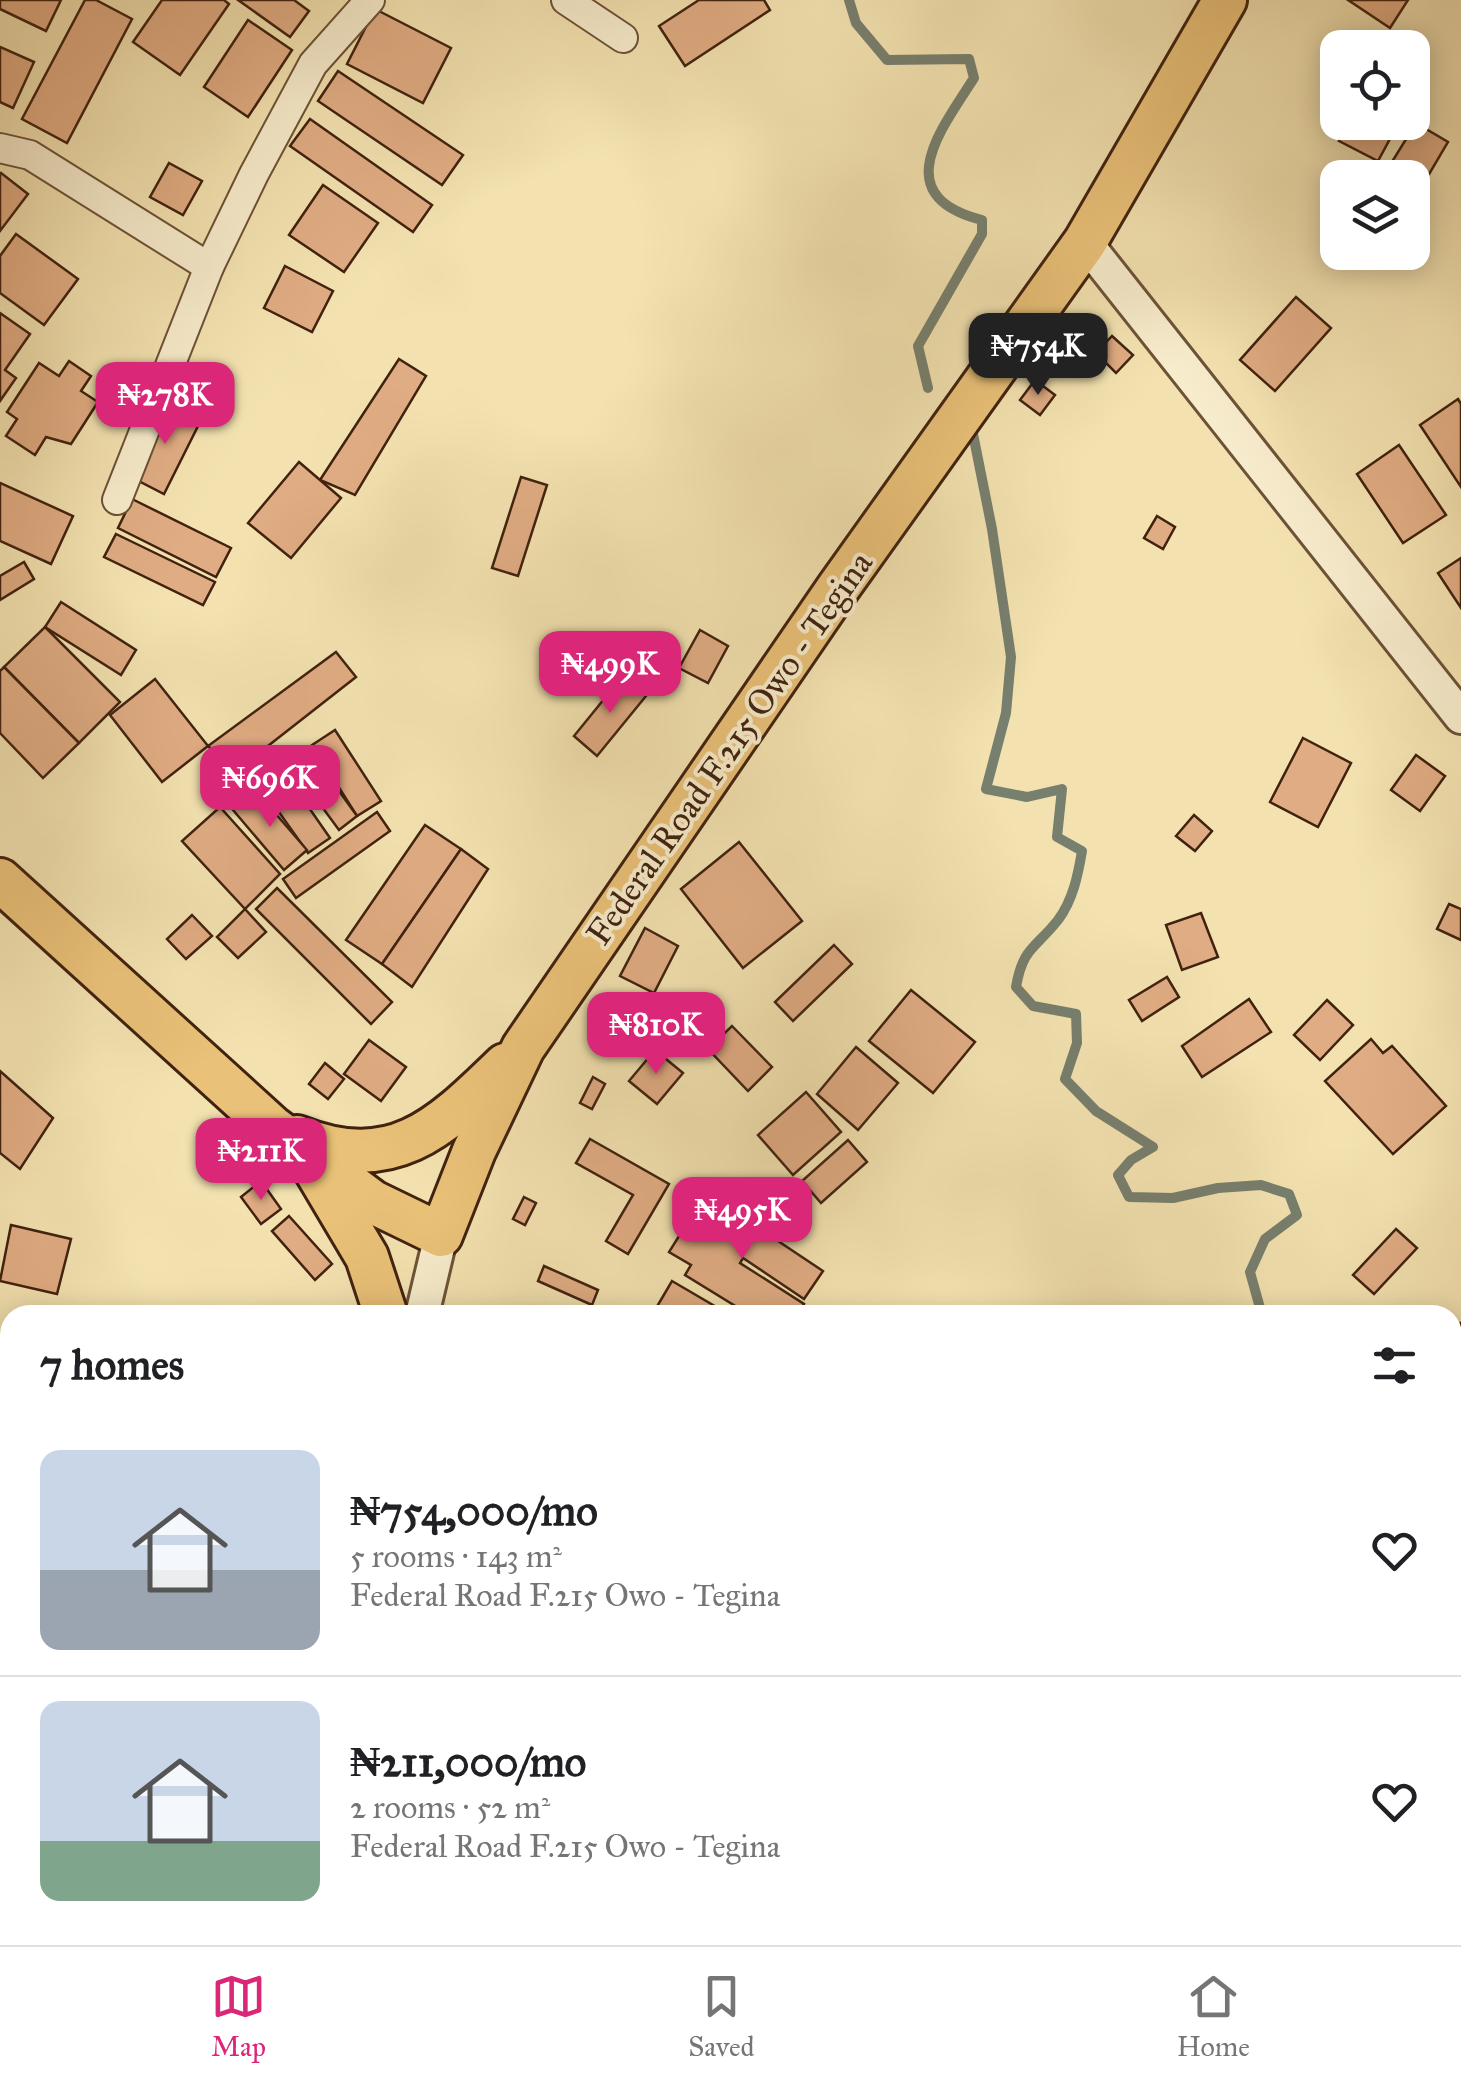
<!DOCTYPE html>
<meta charset="utf-8">
<style>
:root{--surface:#fff;--page:#f2f2f2;--text:#202124;--muted:#757577;--line:#e0e0e0;--accent:#db2777}
body{margin:0;font-family:"IM FELL Great Primer",serif;background:var(--page);color:var(--text);height:100vh;display:flex;flex-direction:column;font-size:38px;white-space:nowrap}
*{box-sizing:border-box;margin:0}
p{font-size:32px;color:var(--muted)}
.icon{flex:none;width:55px;height:55px;fill:none;stroke:currentColor;stroke-width:2;stroke-linecap:round;stroke-linejoin:round}
.map{position:relative;flex:1;overflow:hidden}
.details{position:absolute;left:0px;top:1305px;width:1462px;height:640px;display:flex;flex-direction:column;background:var(--surface);border-radius:30px 30px 0 0;box-shadow:0 5px 25px #0003}
.details>*{flex:none}
.fabs{position:absolute;left:1320px;top:30px;display:grid;gap:20px}
.fabs a{display:grid;place-items:center;width:110px;height:110px;border-radius:20px;background:var(--surface);box-shadow:0 5px 25px #0003;font-size:50px}
.price{position:absolute;translate:-50% -85px;padding:0 22px;border-radius:20px;background:var(--accent);color:#fff;font-size:32px;line-height:65px;filter:drop-shadow(0 2px 5px #0008)}
.price::after{content:'';position:absolute;left:50%;top:60px;width:30px;height:22px;margin-left:-15px;background:inherit;clip-path:polygon(0 0,100% 0,50% 100%)}
.price.on{background:#222;color:#fff}
ul{padding:0;list-style:none}
li{display:flex;align-items:center;gap:30px;height:250px;padding:0 40px}
li+li{border-top:2px solid var(--line)}
li span{display:grid;place-items:center;flex:none;width:280px;height:200px;border-radius:20px;color:#555}
li>.icon{margin-inline-start:auto}
span .icon{width:120px;height:120px;fill:#fffc;stroke-width:1}
li b{font-size:42px}
h2{display:flex;justify-content:space-between;align-items:center;height:120px;padding:0 40px;font-size:42px}
.menu{display:flex;justify-content:space-around;align-items:center;height:140px;border-top:2px solid var(--line);background:var(--surface);font-size:28px;color:var(--muted)}
.menu a{display:grid;justify-items:center;gap:5px}
.menu .on{color:var(--accent)}
.map>svg:first-child{display:block}
</style>
<div class="map">
<svg width="1461" height="1945" viewBox="0 0 1461 1945">
<rect width="100%" height="100%" fill="#f3e2b0"/>
<filter id="stains"><feTurbulence type="fractalNoise" baseFrequency=".002" numOctaves="4"/><feColorMatrix values="0 0 0 0 .2 0 0 0 0 .09 0 0 0 0 .02 0 0 0 .5 -.17"/></filter>
<radialGradient id="worn" r=".72"><stop offset=".6" stop-color="#630" stop-opacity="0"/><stop offset="1" stop-color="#630" stop-opacity=".3"/></radialGradient>
<g fill="none" stroke-linecap="round" stroke-linejoin="round">
<g stroke="#777f6e" stroke-width="10">
<path d="M849 0 856 23 887 60 969 59 974 78C940 131 888 196 982 220V234L918 346 928 388"/>
<path d="M973 434 992 529 1011 657 1006 713 986 789 1027 797 1062 789 1057 837 1082 851C1078 875 1073 900 1058 920 1035 949 1023 947 1016 987L1033 1006 1076 1014 1077 1043 1065 1079 1096 1111 1153 1147 1131 1160 1118 1175 1129 1197 1173 1198 1218 1188 1261 1185 1289 1194 1297 1215 1265 1239 1250 1272 1262 1315"/>
<path d="M1452 1648 1461 1654"/>
</g>
</g>
<g fill="#e0ac83" stroke="#40220f" stroke-width="2.5">
<path d="M0 0H61L46 31 0 9Z"/>
<path d="M85 0H96L132 19 67 143 22 119Z"/>
<path d="M162 0H224L229 4 180 75 133 42Z"/>
<path d="M238 0H294L309 11 290 37Z"/>
<path d="M699 0H764L770 10 685 66 659 26Z"/>
<path d="M1348 0H1408L1390 28Z"/>
<path d="M375 9 451 48 423 103 347 64Z"/>
<path d="M248 20 292 50 248 117 204 87Z"/>
<path d="M0 47 34 62 13 108 0 102Z"/>
<path d="M338 71 463 155 442 185 318 101Z"/>
<path d="M310 119 432 205 413 232 290 146Z"/>
<path d="M1348 122H1399L1378 161 1339 141Z"/>
<path d="M1416 123 1448 142 1415 198 1412 178H1382Z"/>
<path d="M169 163 202 181 183 215 150 197Z"/>
<path d="M1 173 28 194 0 231V174Z"/>
<path d="M323 185 378 223 344 272 289 235Z"/>
<path d="M16 234 78 279 44 325 0 293V256Z"/>
<path d="M285 266 333 291 312 332 264 308Z"/>
<path d="M1296 297 1331 328 1275 391 1240 360Z"/>
<path d="M0 313 30 334 5 370 16 378 0 401Z"/>
<path d="M1112 336 1133 355 1116 373 1096 353Z"/>
<path d="M399 359 426 376 355 495 320 480Z"/>
<path d="M69 361 91 376 81 391 98 402 71 444 46 437 35 455 6 436 17 419 7 412 39 363 59 376Z"/>
<path d="M1035 380 1055 395 1040 415 1020 400Z"/>
<path d="M1458 399 1461 404V487L1420 425Z"/>
<path d="M167 401 202 418 164 494 129 476Z"/>
<path d="M1399 445 1446 515 1403 543 1357 474Z"/>
<path d="M299 462 341 498 291 558 248 523Z"/>
<path d="M521 477 547 485 518 576 492 568Z"/>
<path d="M0 483 73 516 51 564 0 541Z"/>
<path d="M132 499 231 548 216 577 118 528Z"/>
<path d="M1157 516 1175 527 1163 549 1144 538Z"/>
<path d="M116 534 215 582 203 605 104 557Z"/>
<path d="M1461 558V608L1438 573Z"/>
<path d="M24 562 34 579 0 600V576Z"/>
<path d="M61 602 136 650 121 675 45 627Z"/>
<path d="M45 627 120 702 79 743 4 667Z"/>
<path d="M700 630 728 646 708 683 679 668Z"/>
<path d="M336 652 356 677 236 771 208 746Z"/>
<path d="M4 667 79 743 43 778 0 733V671Z"/>
<path d="M622 677 646 696 597 756 574 736Z"/>
<path d="M155 679 208 746 162 782 110 715Z"/>
<path d="M335 730 381 801 357 816 312 745Z"/>
<path d="M1303 738 1351 763 1318 827 1270 802Z"/>
<path d="M308 748 357 816 339 830 289 762Z"/>
<path d="M1416 755 1445 776 1420 811 1391 790Z"/>
<path d="M282 769 330 838 308 853 259 784Z"/>
<path d="M256 791 307 850 284 870 233 810Z"/>
<path d="M220 807 280 874 245 909 182 841Z"/>
<path d="M377 812 390 831 296 898 283 879Z"/>
<path d="M1194 815 1212 831 1195 851 1176 836Z"/>
<path d="M425 825 461 849 382 964 346 940Z"/>
<path d="M739 842 802 921 743 968 681 889Z"/>
<path d="M461 849 488 869 412 987 382 964Z"/>
<path d="M277 888 392 1002 371 1024 256 909Z"/>
<path d="M1449 904 1461 909V940L1437 929Z"/>
<path d="M245 909 266 932 238 958 217 937Z"/>
<path d="M1201 913 1218 957 1182 970 1166 925Z"/>
<path d="M192 915 212 936 186 959 167 939Z"/>
<path d="M645 928 678 946 654 993 620 976Z"/>
<path d="M834 945 852 964 793 1021 775 1002Z"/>
<path d="M1167 977 1179 997 1142 1021 1129 1000Z"/>
<path d="M911 990 975 1042 933 1093 869 1041Z"/>
<path d="M1249 999 1271 1032 1202 1077 1182 1046Z"/>
<path d="M1327 1000 1353 1025 1320 1060 1294 1035Z"/>
<path d="M732 1026 772 1067 748 1091 708 1049Z"/>
<path d="M1371 1039 1383 1053 1392 1046 1446 1106 1393 1154 1325 1081Z"/>
<path d="M369 1040 406 1067 381 1101 344 1074Z"/>
<path d="M856 1047 898 1083 858 1130 817 1094Z"/>
<path d="M655 1050 683 1073 657 1104 629 1081Z"/>
<path d="M325 1063 344 1079 328 1099 309 1084Z"/>
<path d="M0 1071 53 1118 20 1169 0 1153Z"/>
<path d="M593 1077 605 1084 592 1109 580 1103Z"/>
<path d="M806 1092 841 1132 793 1175 758 1135Z"/>
<path d="M590 1139 669 1184 628 1254 606 1241 633 1195 576 1163Z"/>
<path d="M848 1140 867 1162 821 1203 802 1181Z"/>
<path d="M261 1181 281 1209 261 1224 241 1197Z"/>
<path d="M706 1193 823 1271 804 1299 743 1258 740 1263 804 1304 797 1315H750L685 1275 691 1265 669 1252Z"/>
<path d="M524 1197 536 1203 525 1225 513 1219Z"/>
<path d="M289 1216 332 1264 315 1280 272 1231Z"/>
<path d="M11 1225 71 1239 57 1294 0 1281Z"/>
<path d="M1396 1229 1417 1248 1374 1294 1353 1275Z"/>
<path d="M544 1266 598 1290 592 1305 538 1281Z"/>
<path d="M672 1281 730 1315H652Z"/>
<path d="M1461 1322V1348L1453 1345Z"/>
<path d="M1461 1413V1441L1452 1435V1424Z"/>
<path d="M10 1427V1471L0 1488V1444Z"/>
<path d="M1461 1566V1625L1452 1615V1573Z"/>
<path d="M0 1727 10 1729V1799L0 1797Z"/>
<path d="M638 1935H664L662 1942Z"/>
</g>
<g fill="none" stroke-linecap="round" stroke-linejoin="round">
<defs>
<g id="minor">
<path d="M566 0 623 38"/>
<path d="M0 148 30 155 209 267"/>
<path d="M117 500 209 267 254 174 313 64 370 0"/>
<path d="M1113 1935 1121 1945"/>
</g>
<g id="tertiary">
<path d="M1085 242 1461 717"/>
<path d="M422 1315 441 1235"/>
<path d="M299 1945 301 1935"/>
</g>
<g id="primary">
<path d="M0 880 272 1127 373 1202 441 1235 474 1151 523 1048 838 588 1085 242 1225 0"/>
<path d="M297 1137C393 1175 439 1129 505 1065"/>
<path d="M316 1171 367 1257 386 1315"/>
</g>
</defs>
<use href="#minor" stroke="#6d5237" stroke-width="32"/>
<use href="#tertiary" stroke="#6d5237" stroke-width="38"/>
<use href="#primary" stroke="#40220f" stroke-width="48"/>
<use href="#minor" stroke="#f7eccc" stroke-width="28"/>
<use href="#tertiary" stroke="#f7eccc" stroke-width="32"/>
<use href="#primary" stroke="#eac178" stroke-width="42"/>
</g>
<g text-anchor="middle" stroke-width="8" stroke-linejoin="round" paint-order="stroke">
<g font-size="35" fill="#40220f" stroke="#f7eccc">
<text transform="translate(729 748) rotate(-55)" y="12">Federal Road F.215 Owo - Tegina</text>
</g>
</g>
<rect width="100%" height="100%" filter="url(#stains)"/>
<rect width="100%" height="100%" fill="url(#worn)"/>
</svg>
<div class="fabs">
<a><svg class="icon" aria-label="locate" viewBox="0 0 24 24"><circle cx="12" cy="12" r="6"/><path d="M12 2v4M12 18v4M2 12h4M18 12h4"/></svg></a>
<a><svg class="icon" aria-label="layers" viewBox="0 0 24 24"><path d="M12 4l9 5-9 5-9-5zM3 14l9 5 9-5"/></svg></a>
</div>
<b class="price on" style="left:1038px;top:398px">₦754K</b>
<b class="price" style="left:165px;top:447px">₦278K</b>
<b class="price" style="left:610px;top:716px">₦499K</b>
<b class="price" style="left:270px;top:830px">₦696K</b>
<b class="price" style="left:656px;top:1077px">₦810K</b>
<b class="price" style="left:261px;top:1203px">₦211K</b>
<b class="price" style="left:742px;top:1262px">₦495K</b>
<section class="details">
<h2>7 homes<svg class="icon" aria-label="filters" viewBox="0 0 24 24"><path d="M4 7h16M4 17h16"/><circle cx="9" cy="7" r="2"/><circle cx="15" cy="17" r="2"/></svg></h2>
<ul>
<li><span style="background:linear-gradient(#c9d6e8 60%,#9aa5b1 0)"><svg class="icon" aria-label="home" viewBox="0 0 24 24"><path d="M3 11l9-7 9 7M6 9v11h12V9"/></svg></span><div><b>₦754,000/mo</b><p>5 rooms · 143 m²</p><p>Federal Road F.215 Owo - Tegina</p></div><svg class="icon" aria-label="heart" viewBox="0 0 24 24"><path d="M12 20l-8-8c-3-5 5-10 8-4 3-6 11-1 8 4z"/></svg></li>
<li><span style="background:linear-gradient(#c9d6e8 70%,#7fa58c 0)"><svg class="icon" aria-label="home" viewBox="0 0 24 24"><path d="M3 11l9-7 9 7M6 9v11h12V9"/></svg></span><div><b>₦211,000/mo</b><p>2 rooms · 52 m²</p><p>Federal Road F.215 Owo - Tegina</p></div><svg class="icon" aria-label="heart" viewBox="0 0 24 24"><path d="M12 20l-8-8c-3-5 5-10 8-4 3-6 11-1 8 4z"/></svg></li>
</ul>
</section>
</div>
<nav class="menu">
<a class="on"><svg class="icon" aria-label="map" viewBox="0 0 24 24"><path d="M3 6l6-2 6 2 6-2v14l-6 2-6-2-6 2zM9 4v14M15 6v14"/></svg>Map</a>
<a><svg class="icon" aria-label="saved" viewBox="0 0 24 24"><path d="M7 4h10v16l-5-4-5 4z"/></svg>Saved</a>
<a><svg class="icon" aria-label="home" viewBox="0 0 24 24"><path d="M3 11l9-7 9 7M6 9v11h12V9"/></svg>Home</a>
</nav>
